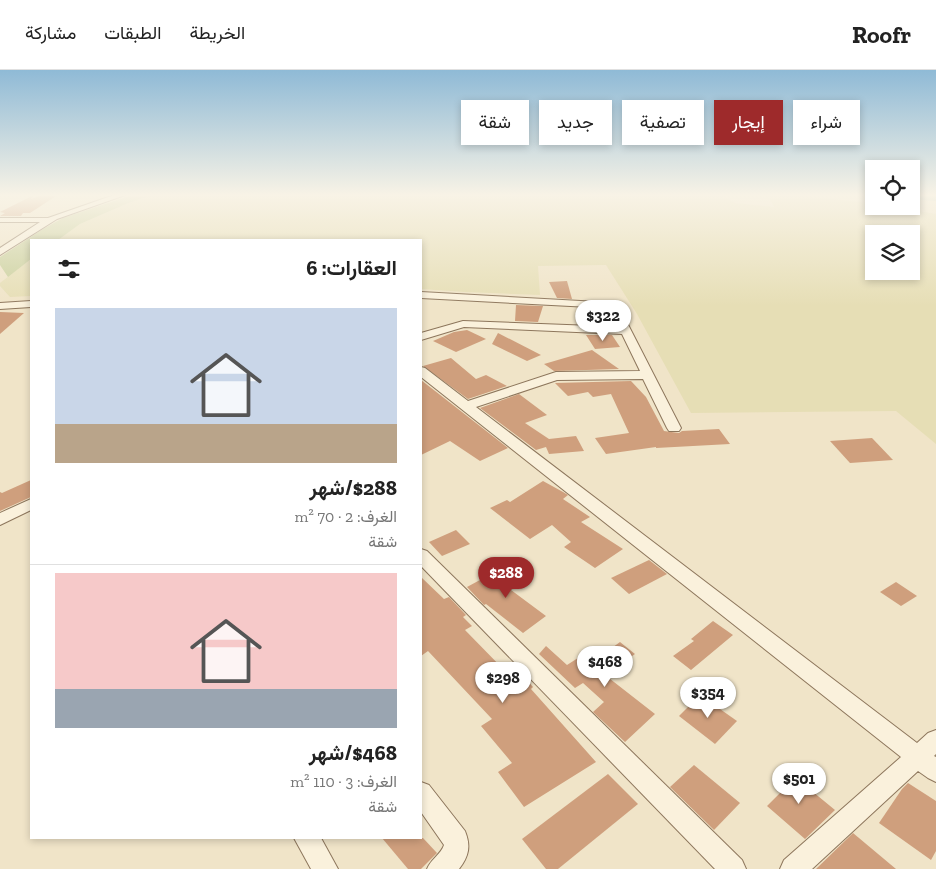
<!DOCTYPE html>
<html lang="ar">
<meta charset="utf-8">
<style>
:root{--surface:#fff;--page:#f6f6f6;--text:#222;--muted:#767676;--line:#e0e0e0;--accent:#9e2a2b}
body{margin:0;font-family:"Zilla Slab",Vazirmatn,serif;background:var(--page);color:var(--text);direction:rtl;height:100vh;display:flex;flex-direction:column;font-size:19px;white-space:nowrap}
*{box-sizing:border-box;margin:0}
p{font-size:16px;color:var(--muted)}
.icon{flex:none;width:28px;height:28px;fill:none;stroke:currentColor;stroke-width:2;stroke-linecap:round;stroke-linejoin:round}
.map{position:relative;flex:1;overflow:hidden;direction:ltr}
.details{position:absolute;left:30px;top:169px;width:392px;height:600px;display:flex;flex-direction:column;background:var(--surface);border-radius:0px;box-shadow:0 2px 8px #0003;direction:rtl}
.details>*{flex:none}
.top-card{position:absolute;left:438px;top:30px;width:422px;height:45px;direction:rtl;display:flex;gap:10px}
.tools{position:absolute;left:865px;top:90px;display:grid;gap:10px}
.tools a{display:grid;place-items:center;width:55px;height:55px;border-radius:0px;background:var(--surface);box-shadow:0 2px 8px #0003;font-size:25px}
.price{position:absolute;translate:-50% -42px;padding:0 11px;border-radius:18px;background:#fff;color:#222;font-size:16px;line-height:32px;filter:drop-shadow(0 1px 2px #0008)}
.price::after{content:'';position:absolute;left:50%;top:30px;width:15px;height:11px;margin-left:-8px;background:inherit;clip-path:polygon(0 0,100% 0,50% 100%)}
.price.active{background:var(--accent);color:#fff}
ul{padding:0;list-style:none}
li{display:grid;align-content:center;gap:10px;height:265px;padding:0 25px}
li+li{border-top:1px solid var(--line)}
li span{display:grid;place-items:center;height:155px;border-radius:0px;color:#555}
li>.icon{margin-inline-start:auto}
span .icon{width:90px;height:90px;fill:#fffc;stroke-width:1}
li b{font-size:21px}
h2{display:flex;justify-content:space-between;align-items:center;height:60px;padding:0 25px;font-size:21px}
.pill{padding:0 18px;border-radius:0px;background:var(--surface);box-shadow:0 2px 8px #0003;font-size:18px;line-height:45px}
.pill.active{background:var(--accent);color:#fff}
header{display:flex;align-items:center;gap:30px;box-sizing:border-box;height:70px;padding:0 25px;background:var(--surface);border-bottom:1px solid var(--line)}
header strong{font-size:24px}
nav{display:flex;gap:28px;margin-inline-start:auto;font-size:18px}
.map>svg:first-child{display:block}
</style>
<header>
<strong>Roofr</strong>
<nav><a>الخريطة</a><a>الطبقات</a><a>مشاركة</a></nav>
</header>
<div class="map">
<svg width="936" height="799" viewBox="0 0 936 799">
<rect width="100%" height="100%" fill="#f0e4c8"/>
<g fill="#e6deb5" fill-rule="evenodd">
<path d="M165 124H719L735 133 774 137 767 124H782L870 133 874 134V136H887L936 144V374L896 341 691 343 637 244 606 195 538 196 540 225 465 222 421 219V170H58L80 154 126 134 143 128ZM874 164H911V201H874Z"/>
<path d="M31 189V226L10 227 0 216V213Z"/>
</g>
<path fill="#c9cf9b" d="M135 124H165L143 128 126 134 80 154 58 170H31V189L8 207 0 195V187L43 159 63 148Z"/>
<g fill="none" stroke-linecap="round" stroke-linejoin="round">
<path fill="#a9c4bc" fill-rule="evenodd" d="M911 124H936V131L911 129Z"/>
</g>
<g fill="#cf9f7d">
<path d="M44 124H55L56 126 30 143H23L21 146H0L5 143 0 142 34 125 31 129Z"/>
<path d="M567 211 572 229 557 228 549 212Z"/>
<path d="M516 235 543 236 538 252 515 251Z"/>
<path d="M0 242 24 243 0 264Z"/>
<path d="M467 260 486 269 456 282 433 271 454 262Z"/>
<path d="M498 263 541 285 527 291 492 274Z"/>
<path d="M586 265H612L620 277 595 279Z"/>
<path d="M592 280 619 299 554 301 544 294Z"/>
<path d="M451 288 476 309 486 305 507 316 468 329 423 296Z"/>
<path d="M421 310 508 378 480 391 450 371 421 385Z"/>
<path d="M631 311 646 327 664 361 679 363 682 361 719 359 730 374 656 378V377L606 384 595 368 629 363 611 324 593 327 588 322 568 326 555 313Z"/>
<path d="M519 324 547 345 525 353 549 369 576 366 584 381 549 384 546 377 536 380 480 338Z"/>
<path d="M872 368 893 390 850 393 830 371Z"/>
<path d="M31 410V427L0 441V422L2 423Z"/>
<path d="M543 411 563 422 568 425 563 429 590 447 581 452 623 479 595 498 564 477 571 472 552 455 530 469 490 438 507 430 510 432Z"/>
<path d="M456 460 470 474 442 486 429 472Z"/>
<path d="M649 490 667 504 629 524 611 508Z"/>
<path d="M504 497 522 513 511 520 546 546 523 563 486 534 484 535 467 517Z"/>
<path d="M421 507 444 529 449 527 466 545 463 547 472 556 465 560 508 604 517 599 533 617 531 619 596 692 524 737 498 702 512 693 481 656 492 649 428 581 421 586Z"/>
<path d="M896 512 917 526 901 536 880 522Z"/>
<path d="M713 551 733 565 691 600 673 586 694 571 691 569Z"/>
<path d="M620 572 635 584 605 605 655 644 625 672 593 642 604 632 583 613 575 618 539 584 546 576 567 595 592 579 601 586Z"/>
<path d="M700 625 737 651 715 674 679 646Z"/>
<path d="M694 695 740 733 714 760 670 717Z"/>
<path d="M785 699 835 740 805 769 767 736 782 721 772 712Z"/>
<path d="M608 704 638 734 558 799H546L522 769Z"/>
<path d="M908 713 936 731V781L931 790 879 753 902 719Z"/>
<path d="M853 763 896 799H816Z"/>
<path d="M382 768H423L437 783 421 799H408Z"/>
</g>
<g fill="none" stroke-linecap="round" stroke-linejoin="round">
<defs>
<g id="minor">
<path d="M117 124H128L57 149 0 185V178L40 152H0V148H48Z"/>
<path d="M421 222 617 233 681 358 679 361H669L667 358 643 309 557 310 476 337 917 673 928 663 936 660V684L934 686 936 687V712L928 708 918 701 812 799H780L784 790 901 687 421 307V297L425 298 468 331 556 302 640 301 622 264 464 257 421 270V263L463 251 619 257 609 238 421 228Z"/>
<path d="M31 231V237L0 239V233Z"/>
<path d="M31 429V440L0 455V443Z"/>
<path d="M421 479 427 481 742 790 746 799H715L421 496Z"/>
<path d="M421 712 429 715 465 761C471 776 469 786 459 799H427C431 789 441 784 444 775L421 742Z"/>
<path d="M294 768H321L338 799H311Z"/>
</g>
</defs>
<use href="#minor" stroke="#8d765c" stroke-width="2"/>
<use href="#minor" fill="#faf1dc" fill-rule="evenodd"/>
</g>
<linearGradient id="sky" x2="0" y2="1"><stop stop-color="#8fbad6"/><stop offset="0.53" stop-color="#f8f3e6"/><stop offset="1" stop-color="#f8f3e6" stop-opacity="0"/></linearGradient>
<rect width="936" height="236" fill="url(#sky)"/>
</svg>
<div class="tools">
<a><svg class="icon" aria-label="locate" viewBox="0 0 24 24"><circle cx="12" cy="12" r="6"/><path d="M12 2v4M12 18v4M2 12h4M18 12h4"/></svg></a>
<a><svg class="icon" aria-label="layers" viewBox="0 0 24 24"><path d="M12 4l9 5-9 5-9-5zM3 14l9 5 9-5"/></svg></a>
</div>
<b class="price" style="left:603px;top:272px">$322</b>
<b class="price active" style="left:506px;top:529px">$288</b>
<b class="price" style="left:605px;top:618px">$468</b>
<b class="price" style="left:503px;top:634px">$298</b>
<b class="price" style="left:708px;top:649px">$354</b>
<b class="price" style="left:799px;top:735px">$501</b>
<div class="top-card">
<a class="pill">شراء</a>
<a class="pill active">إيجار</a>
<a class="pill">تصفية</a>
<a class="pill">جديد</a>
<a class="pill">شقة</a>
</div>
<section class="details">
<h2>العقارات: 6<svg class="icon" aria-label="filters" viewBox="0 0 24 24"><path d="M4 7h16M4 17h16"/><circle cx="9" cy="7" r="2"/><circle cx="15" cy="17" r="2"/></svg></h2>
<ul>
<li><span style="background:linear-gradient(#c9d6e8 75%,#b9a48a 0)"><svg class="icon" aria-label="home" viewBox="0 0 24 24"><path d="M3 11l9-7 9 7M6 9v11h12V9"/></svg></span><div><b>$288/شهر</b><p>الغرف: 2 · 70 m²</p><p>شقة</p></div></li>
<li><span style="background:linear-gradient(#f6c9c9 75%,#9aa5b1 0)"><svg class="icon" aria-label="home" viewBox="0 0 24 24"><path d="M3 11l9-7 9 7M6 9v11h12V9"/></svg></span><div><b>$468/شهر</b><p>الغرف: 3 · 110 m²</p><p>شقة</p></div></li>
</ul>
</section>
</div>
